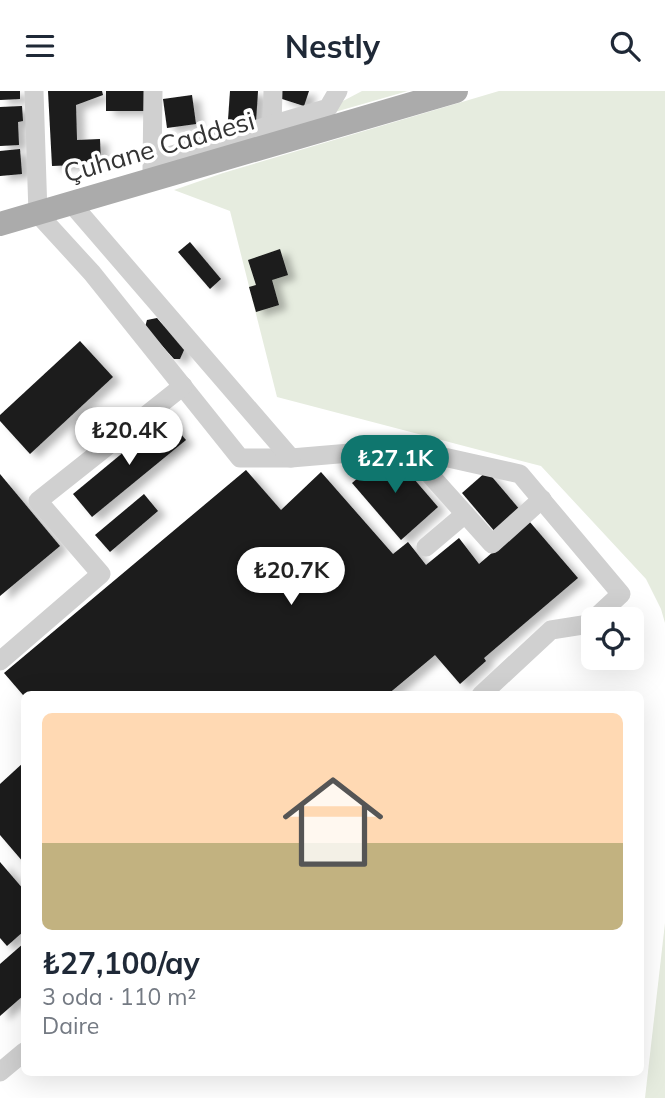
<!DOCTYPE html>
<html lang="tr">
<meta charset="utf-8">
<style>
:root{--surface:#fff;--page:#f6f6f7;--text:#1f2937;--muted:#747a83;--line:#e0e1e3;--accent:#0f766e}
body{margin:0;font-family:Mulish,sans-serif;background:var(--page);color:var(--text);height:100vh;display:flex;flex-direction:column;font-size:26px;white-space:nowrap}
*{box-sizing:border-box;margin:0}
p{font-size:23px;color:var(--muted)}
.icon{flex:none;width:38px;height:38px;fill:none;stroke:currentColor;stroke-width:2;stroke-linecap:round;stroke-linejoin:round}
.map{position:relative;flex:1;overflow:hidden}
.drawer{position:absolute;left:21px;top:600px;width:623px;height:385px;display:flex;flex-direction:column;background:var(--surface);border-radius:10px;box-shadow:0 7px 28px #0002}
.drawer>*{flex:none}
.buttons{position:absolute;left:581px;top:516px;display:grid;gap:14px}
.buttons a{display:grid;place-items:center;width:63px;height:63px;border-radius:10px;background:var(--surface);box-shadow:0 7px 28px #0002;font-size:35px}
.price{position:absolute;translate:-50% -60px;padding:0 16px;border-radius:24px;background:#fff;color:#222;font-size:23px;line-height:46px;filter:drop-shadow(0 2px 4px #0008)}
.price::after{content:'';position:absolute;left:50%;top:42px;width:21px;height:16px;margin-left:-10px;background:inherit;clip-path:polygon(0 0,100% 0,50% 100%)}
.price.selected{background:var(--accent);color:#fff}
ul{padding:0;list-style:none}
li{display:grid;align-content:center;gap:14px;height:371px;padding:0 21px}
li+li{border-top:2px solid var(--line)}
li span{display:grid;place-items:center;height:217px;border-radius:10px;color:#555}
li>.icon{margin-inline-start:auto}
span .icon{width:126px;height:126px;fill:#fffc;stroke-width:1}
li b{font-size:30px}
header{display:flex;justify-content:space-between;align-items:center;height:91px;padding:0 21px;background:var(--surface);font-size:32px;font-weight:700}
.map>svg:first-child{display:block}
</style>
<header><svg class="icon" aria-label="menu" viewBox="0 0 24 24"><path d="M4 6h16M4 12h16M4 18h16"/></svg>Nestly<svg class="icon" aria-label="search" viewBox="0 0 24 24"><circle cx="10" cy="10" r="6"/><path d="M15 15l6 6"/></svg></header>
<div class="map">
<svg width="665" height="1007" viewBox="0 0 665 1007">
<defs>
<filter id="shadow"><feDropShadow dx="8" dy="4.5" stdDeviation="3.5" flood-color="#0004"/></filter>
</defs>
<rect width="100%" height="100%" fill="#fff"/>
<g fill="#e6ecdf">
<path d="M362 0H408L328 23 343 10Z"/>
<path d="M499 0H665V532L661 518 646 488 541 375 277 306 230 120 174 99 223 82Z"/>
<path d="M665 832V1007H645Z"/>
</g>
<g fill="#1a1a1a" filter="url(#shadow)">
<path d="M0 0H20V8L0 9Z"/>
<path d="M48 0H102L103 4 76 14 77 49 100 48 101 73 52 75Z"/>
<path d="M106 0H146L147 20H106Z"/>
<path d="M230 0H258L256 31 228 29Z"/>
<path d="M281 0H309L304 15 279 7Z"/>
<path d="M192 4 196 33 167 37 163 8Z"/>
<path d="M22 15 23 30 18 31 19 54 0 55V16Z"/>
<path d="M20 58 22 83 0 85V60Z"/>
<path d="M190 151 221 188 210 198 178 161Z"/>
<path d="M280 158 288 184 272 189 279 214 256 221 249 196 256 194 248 169Z"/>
<path d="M157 227 184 259 180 268H174L145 236 147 229Z"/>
<path d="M80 250 113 286 30 363 0 330V324Z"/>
<path d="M166 326 186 349 92 426 73 403Z"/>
<path d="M390 360 438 416 401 449 352 392Z"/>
<path d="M246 379 281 419 321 381 393 463 408 451 426 474 459 447 479 473 529 430 578 487 484 567 486 570 460 593 435 564 387 604H23L4 582Z"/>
<path d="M487 380 521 420 496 442 462 402Z"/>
<path d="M0 383 60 455 0 505Z"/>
<path d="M144 403 158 420 110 461 95 444Z"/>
<path d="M24 671V772L0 744V693Z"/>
<path d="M0 771 24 799V840L7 855 0 847Z"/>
<path d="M24 852V904L0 925V873Z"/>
</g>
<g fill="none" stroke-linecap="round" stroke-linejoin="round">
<g stroke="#d0d0d0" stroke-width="19">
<path d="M34 0 38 123 92 182 240 367H291L350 362 390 354 520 383 621 503 594 528"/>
<path d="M272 35 273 0"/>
<path d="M152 70 328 17 338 0"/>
<path d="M152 79 153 0"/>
<path d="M71 112 291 367"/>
<path d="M406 357 492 453 542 408"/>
<path d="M426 456 465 423"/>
<path d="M0 570 101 483 38 410 183 295"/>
<path d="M481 604 551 539 589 533 593 529"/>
<path d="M0 981 24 961"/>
</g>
<path stroke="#ababab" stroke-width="24" d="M0 133 456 0"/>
</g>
<g text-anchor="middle" stroke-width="7" stroke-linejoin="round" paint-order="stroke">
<g font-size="26" fill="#333" stroke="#fff">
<text transform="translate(159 56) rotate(-16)" y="9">Çuhane Caddesi</text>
</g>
</g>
</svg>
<div class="buttons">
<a><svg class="icon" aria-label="locate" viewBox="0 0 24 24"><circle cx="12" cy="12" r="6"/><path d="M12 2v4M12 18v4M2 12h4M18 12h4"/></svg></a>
</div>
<b class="price" style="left:129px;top:376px">₺20.4K</b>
<b class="price selected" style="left:395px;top:404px">₺27.1K</b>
<b class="price" style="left:291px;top:516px">₺20.7K</b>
<section class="drawer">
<ul>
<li><span style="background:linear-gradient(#ffd9b3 60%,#c2b280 0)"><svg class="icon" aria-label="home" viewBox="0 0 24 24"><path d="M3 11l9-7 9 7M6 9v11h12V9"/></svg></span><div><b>₺27,100/ay</b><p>3 oda · 110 m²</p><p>Daire</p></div></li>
</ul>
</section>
</div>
